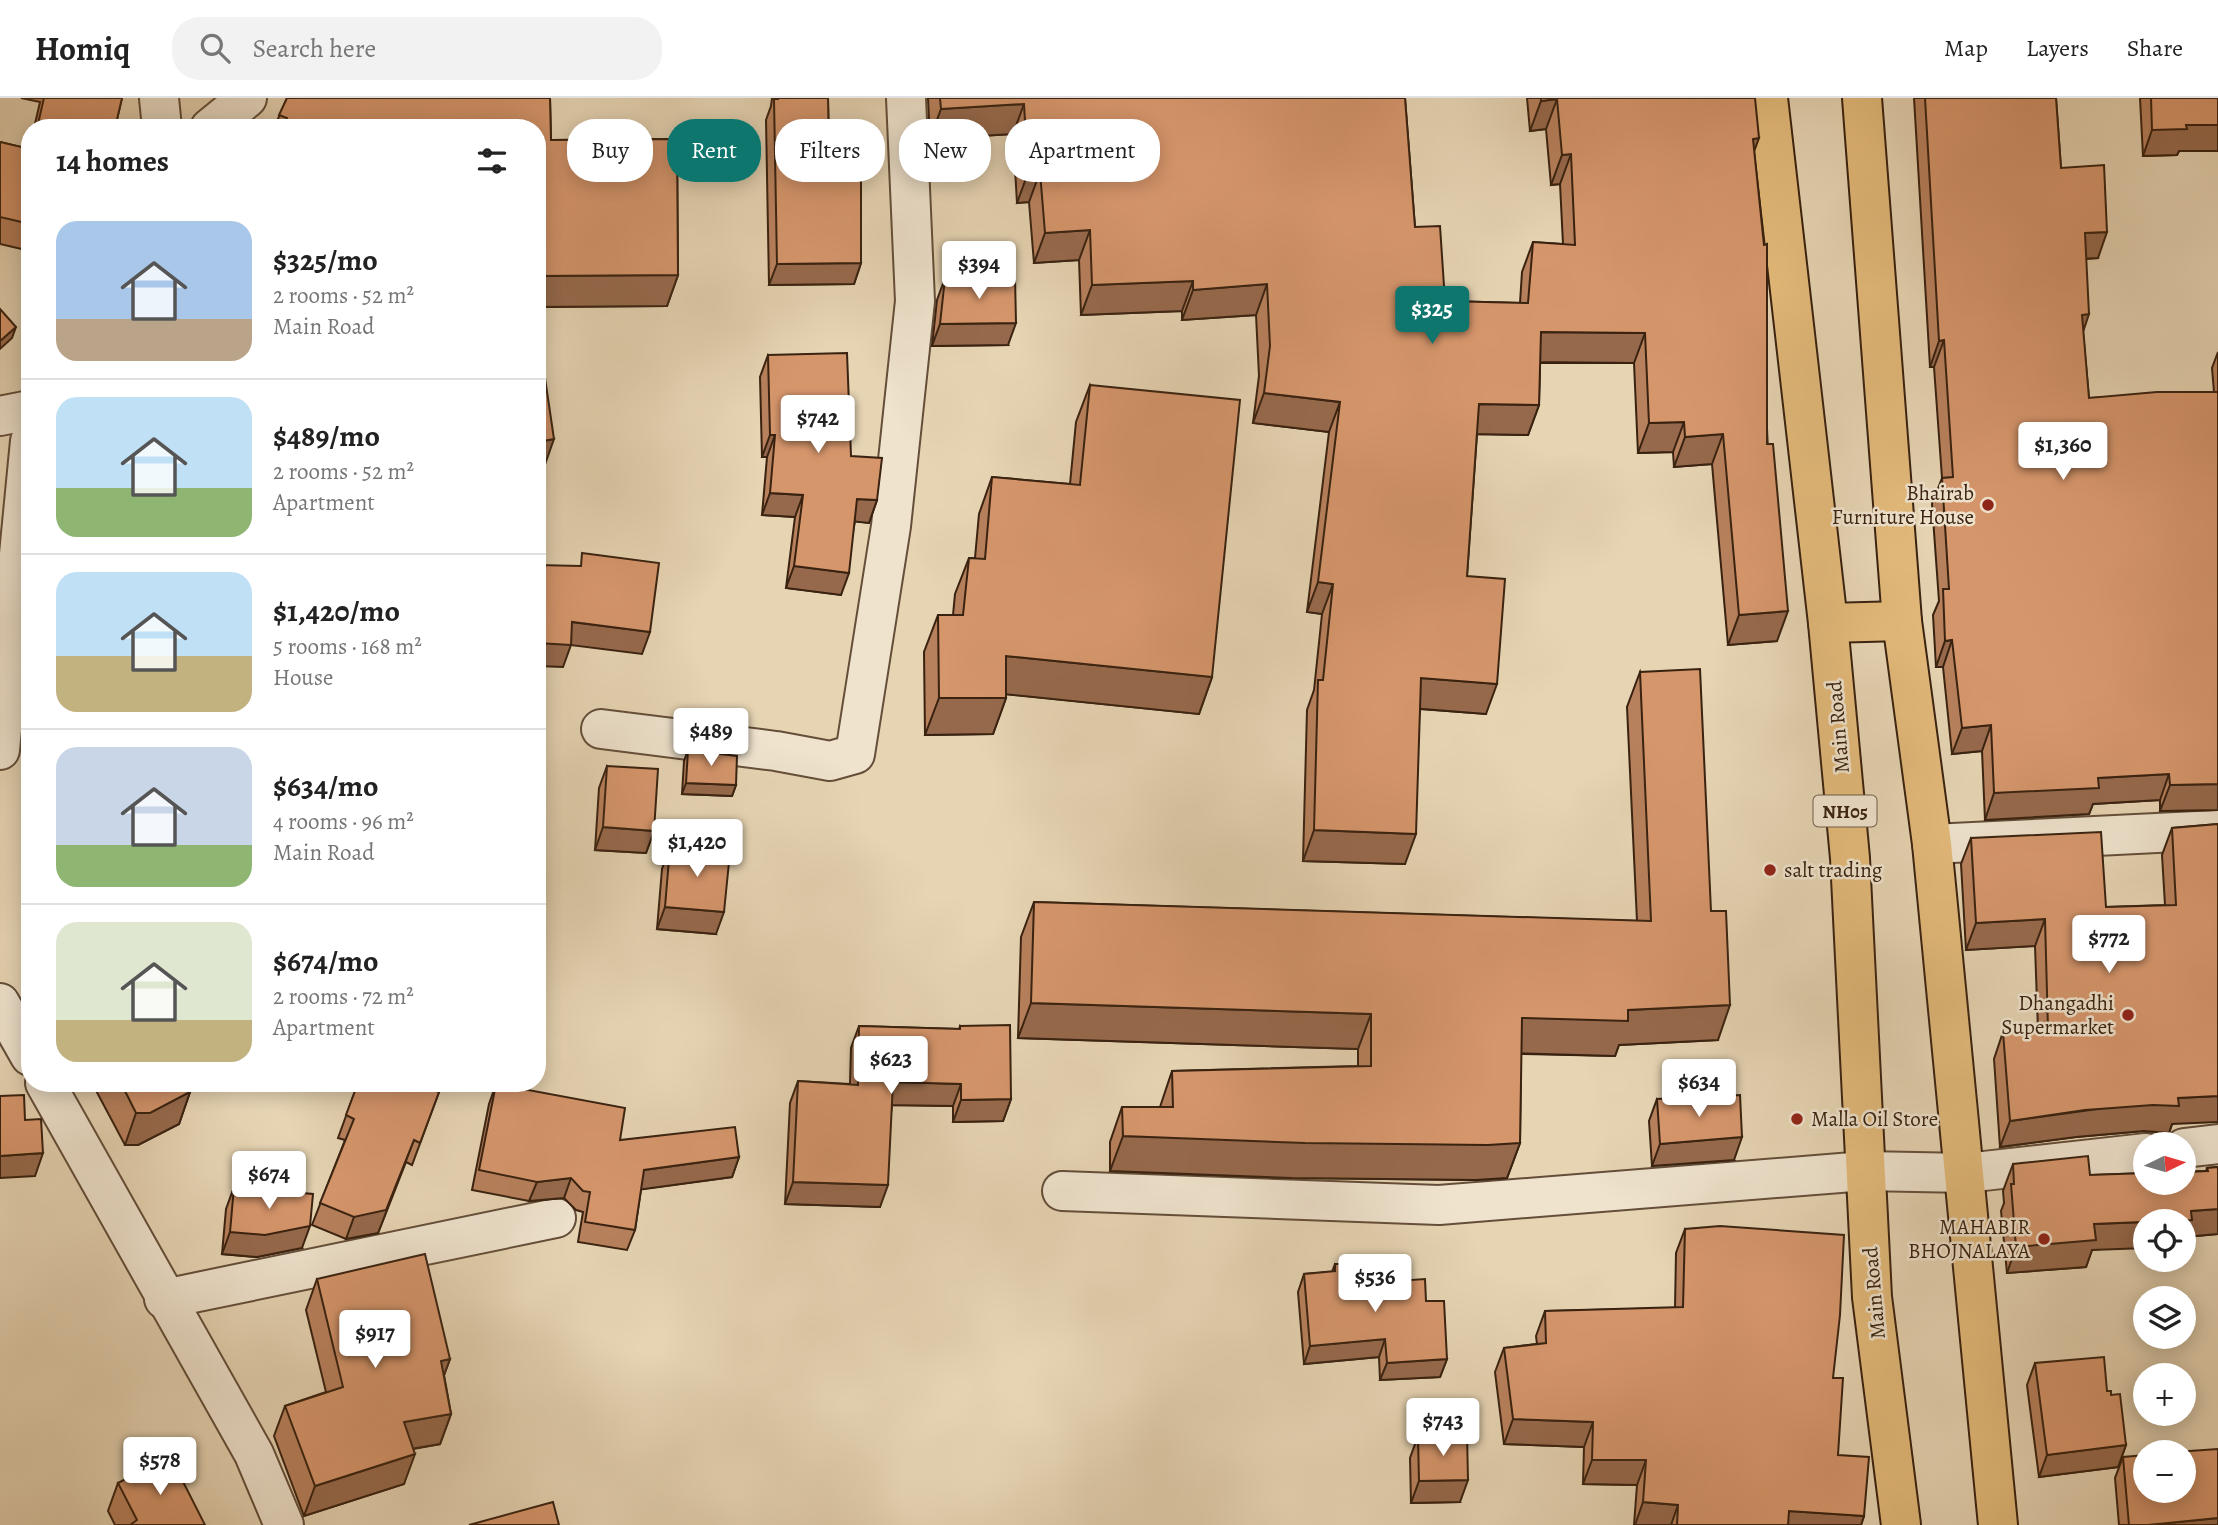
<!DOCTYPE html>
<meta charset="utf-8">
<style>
:root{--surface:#fff;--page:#f2f2f2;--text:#222;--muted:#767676;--line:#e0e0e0;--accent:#0f766e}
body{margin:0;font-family:Alegreya,serif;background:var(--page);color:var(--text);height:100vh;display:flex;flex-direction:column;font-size:26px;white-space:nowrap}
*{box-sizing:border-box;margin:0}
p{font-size:23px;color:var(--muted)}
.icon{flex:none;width:38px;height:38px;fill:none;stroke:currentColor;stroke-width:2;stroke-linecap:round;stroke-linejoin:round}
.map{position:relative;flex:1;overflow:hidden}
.panel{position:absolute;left:21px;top:21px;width:525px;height:973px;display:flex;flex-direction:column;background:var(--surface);border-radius:28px;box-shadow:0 4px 18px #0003}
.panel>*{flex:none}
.guide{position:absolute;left:567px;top:21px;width:665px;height:63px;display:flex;gap:14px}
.needle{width:46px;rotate:85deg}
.buttons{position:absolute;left:2133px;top:1034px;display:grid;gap:14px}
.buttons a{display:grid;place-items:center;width:63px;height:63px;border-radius:50%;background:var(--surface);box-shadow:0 4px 18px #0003;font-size:35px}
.price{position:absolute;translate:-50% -60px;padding:0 16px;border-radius:7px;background:#fff;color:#222;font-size:23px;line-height:46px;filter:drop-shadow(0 2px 4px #0008)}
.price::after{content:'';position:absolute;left:50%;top:42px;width:21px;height:16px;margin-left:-10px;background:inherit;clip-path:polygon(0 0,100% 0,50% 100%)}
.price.on{background:var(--accent);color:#fff}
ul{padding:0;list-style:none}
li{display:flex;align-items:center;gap:21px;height:175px;padding:0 35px}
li+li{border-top:2px solid var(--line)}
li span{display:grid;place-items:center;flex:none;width:196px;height:140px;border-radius:21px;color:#555}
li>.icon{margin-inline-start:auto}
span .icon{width:84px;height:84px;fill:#fffc;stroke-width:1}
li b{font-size:30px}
h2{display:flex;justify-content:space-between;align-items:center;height:84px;padding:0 35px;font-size:30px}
.chip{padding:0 24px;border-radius:28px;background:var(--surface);box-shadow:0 4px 18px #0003;font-size:24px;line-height:63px}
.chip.on{background:var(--accent);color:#fff}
header{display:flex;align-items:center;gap:42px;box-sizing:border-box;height:98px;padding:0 35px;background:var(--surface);border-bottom:2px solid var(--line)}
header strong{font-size:33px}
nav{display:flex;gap:38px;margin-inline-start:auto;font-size:24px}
.search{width:490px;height:63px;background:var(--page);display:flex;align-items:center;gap:18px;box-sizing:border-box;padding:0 24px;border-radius:28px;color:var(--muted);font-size:26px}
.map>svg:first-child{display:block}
</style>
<header>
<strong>Homiq</strong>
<div class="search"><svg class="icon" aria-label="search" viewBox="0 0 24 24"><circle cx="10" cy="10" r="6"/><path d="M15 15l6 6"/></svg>Search here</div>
<nav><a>Map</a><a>Layers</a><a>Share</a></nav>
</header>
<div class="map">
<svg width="2218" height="1427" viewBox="0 0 2218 1427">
<rect width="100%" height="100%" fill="#e6d4b3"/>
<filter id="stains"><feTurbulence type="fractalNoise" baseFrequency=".00286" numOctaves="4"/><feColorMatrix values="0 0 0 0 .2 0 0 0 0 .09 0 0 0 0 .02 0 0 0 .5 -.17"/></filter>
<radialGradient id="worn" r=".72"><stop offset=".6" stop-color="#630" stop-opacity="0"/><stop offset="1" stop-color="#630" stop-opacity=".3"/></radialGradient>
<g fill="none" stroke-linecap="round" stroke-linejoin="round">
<defs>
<g id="street">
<path d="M159 0 162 30"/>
<path d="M210 30 247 0"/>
<path d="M0 318 30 312"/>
<path d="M601 631 776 653 830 663 855 656 891 428 915 203 906 0"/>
<path d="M0 652 30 343"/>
<path d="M1932 746 2218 732"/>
<path d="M0 905 30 958"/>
<path d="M45 985 254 1356 284 1427"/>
<path d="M2184 1050 2218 1046"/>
<path d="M1062 1093 1439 1107 1865 1073 1966 1075 2146 1055"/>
<path d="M164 1201 556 1120"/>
</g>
<g id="primary">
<path d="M1768 0 1828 525 1850 760 1872 1199 1901 1427"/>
<path d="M1862 0 1902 523 1932 746 1998 1427"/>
<path d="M1828 525 1902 523"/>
</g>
</defs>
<use href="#street" stroke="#644e39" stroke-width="42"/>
<use href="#primary" stroke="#392210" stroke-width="42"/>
<use href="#street" stroke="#efe3ce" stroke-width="38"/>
<use href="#primary" stroke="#e3ba7a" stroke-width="38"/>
</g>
<g fill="#b8815d" stroke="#392210" stroke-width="2">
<path d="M21 0H122L115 30H34L40 4Z"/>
<path d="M287 0H550L551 42 677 41 678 177 667 208 537 209V30H274Z"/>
<path d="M772 0H828L829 51 861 165 854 186 769 187 766 22 771 8Z"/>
<path d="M928 0H1405L1415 129 1445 203 1520 205 1522 174 1533 144 1563 146 1560 86 1551 87 1546 31 1530 33 1527 0H1755L1754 54 1777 543 1728 547 1712 366 1674 369 1673 354 1638 355 1634 265H1540L1539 307 1528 337 1477 336 1467 478 1486 616 1420 611 1405 766 1303 763 1307 612 1314 592 1322 516 1307 514 1329 334 1253 325 1259 278 1256 217 1182 222V213L1081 217 1079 162 1034 165 1029 104 1017 105 1013 36 930 41Z"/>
<path d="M1914 0H2056L2061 70 2098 160 2086 161 2083 234 2089 300 2214 294 2212 270 2218 254V712L2160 713V702L2093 706 2089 716 1985 722 1982 653 1952 656 1943 569H1936L1933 517 1939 503 1932 406 1942 380 1934 269H1930Z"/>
<path d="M2140 0H2218V53H2179L2177 57 2143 58Z"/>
<path d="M0 44 29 51 30 46V153L0 146Z"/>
<path d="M945 180 1008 247 932 248 937 202Z"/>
<path d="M768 257 851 358 877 402 869 425 855 423 841 497 786 490 795 419 762 417 767 359H762L760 279Z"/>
<path d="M1090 287 1212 579 1199 616 1006 596V600L993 636 925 637 924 554 938 517H953L955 496 969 460H975L979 416 992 379 1070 386 1076 324Z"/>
<path d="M1640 574 1718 942 1619 947 1615 958 1521 956 1520 1045 1507 1080 1476 1082 1292 1080 1110 1073V1044L1122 1009H1160L1172 973 1358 968V951L1018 940 1021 839 1034 804 1637 823 1627 609Z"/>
<path d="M688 652 736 687 732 698 682 696 684 663Z"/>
<path d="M607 668 654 733 646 755 595 752 599 690Z"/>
<path d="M2218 726 2172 1026 2169 1035 2144 1033 2076 1039 2000 1049 1994 961 2003 934 2038 932 2035 848 1966 852 1961 766 1971 740 2106 809 2165 807 2162 757 2172 730Z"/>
<path d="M670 749 716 836 657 831 662 771Z"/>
<path d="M30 846V869L25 860Z"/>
<path d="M859 928 959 931 960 928 1011 1001 1003 1023 953 1024V1008L892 1007 880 1109 785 1106 790 1005 798 983 850 986 851 950Z"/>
<path d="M92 985H186L190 994 179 1026 138 1047H125Z"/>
<path d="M358 985 439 994 412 1067 406 1064 378 1135 346 1141 312 1127 345 1042 338 1040Z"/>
<path d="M496 986 620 1042 739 1059 732 1079 641 1091 635 1132 627 1152 578 1144 583 1114 576 1112 564 1100 529 1103 472 1092 489 1006Z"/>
<path d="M1657 1001 1734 1062 1652 1068 1649 1023Z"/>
<path d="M2013 1066 2090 1077 2206 1073 2207 1070 2218 1069V1136L2185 1139 2092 1152 2086 1169 2007 1175 2001 1113 2004 1105 2003 1093Z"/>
<path d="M234 1089 302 1150 257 1159 222 1156 226 1111Z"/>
<path d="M1685 1131 1833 1280 1838 1357 1864 1418 1861 1427H1634L1637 1387 1583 1386 1584 1349 1504 1346 1495 1274 1504 1250 1537 1246 1536 1238 1545 1213 1675 1210 1676 1155Z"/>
<path d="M1335 1166 1368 1185 1426 1203 1447 1261 1440 1279 1380 1282 1379 1259 1304 1266 1298 1194 1304 1176 1332 1174Z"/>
<path d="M317 1181 450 1261 444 1277 451 1316 440 1346 413 1351 404 1386 304 1418 274 1338 285 1308 326 1294 306 1212Z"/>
<path d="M2035 1265 2107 1293 2111 1297 2126 1347 2118 1369 2039 1379 2027 1287Z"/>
<path d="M1418 1338 1460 1404 1411 1405 1410 1360Z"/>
<path d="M2123 1359 2218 1427H2119L2115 1380Z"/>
<path d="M118 1385 205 1427H115L108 1413Z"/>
</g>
<g fill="#96694c" stroke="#392210" stroke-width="2">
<path d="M1557 1 1546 31 1530 33 1541 3Z"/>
<path d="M1024 6 1013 36 930 41 941 11Z"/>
<path d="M2186 27H2218V53H2179L2177 57 2143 58 2152 32Z"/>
<path d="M1759 40 1748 70 1753 41Z"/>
<path d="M1571 56 1560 86 1551 87 1562 57Z"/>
<path d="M1040 74 1029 104 1017 105 1028 75Z"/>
<path d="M1090 132 1079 162 1034 165 1045 135Z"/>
<path d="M2107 134 2098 160 2075 161 2085 135Z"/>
<path d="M861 165 854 186 769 187 777 166Z"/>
<path d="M678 177 667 208 537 209V178Z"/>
<path d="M1193 183 1182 213 1081 217 1092 187Z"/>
<path d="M1267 186 1256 217 1182 222 1193 192Z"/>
<path d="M2089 216 2080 243 2082 217Z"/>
<path d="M1016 225 1008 247 932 248 940 226Z"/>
<path d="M16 229 12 240 0 251V243Z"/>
<path d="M1541 234 1645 235 1634 265 1530 264Z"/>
<path d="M1944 242 1934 269H1930L1939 243Z"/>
<path d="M1264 295 1340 304 1329 334 1253 325Z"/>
<path d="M1479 306 1539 307 1528 337 1469 336Z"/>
<path d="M1684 324 1673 354 1638 355 1649 325Z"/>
<path d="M1723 336 1712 366 1674 369 1685 339Z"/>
<path d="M770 337H775L767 359H762Z"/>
<path d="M554 341 543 372 537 373V344Z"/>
<path d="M770 395 803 397 795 419 762 417Z"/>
<path d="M857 401 877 402 869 425 849 423Z"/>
<path d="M794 468 849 475 841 497 786 490Z"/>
<path d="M1318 484 1333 486 1322 516 1307 514Z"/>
<path d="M1788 513 1777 543 1728 547 1739 517Z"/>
<path d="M572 524 650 534 642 556 571 547 563 569 537 568V545Z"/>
<path d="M1952 542 1943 569H1936L1945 543Z"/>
<path d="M1006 558 1212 579 1199 616 993 595Z"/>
<path d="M1421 580 1497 586 1486 616 1410 610Z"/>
<path d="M939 600H1006L993 636 925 637Z"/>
<path d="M1991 627 1982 653 1952 656 1962 630Z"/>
<path d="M2169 676 2160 702 2093 706 2089 716 1985 722 1994 695 2098 680Z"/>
<path d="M686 685 736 687 732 698 682 696Z"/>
<path d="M2218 686V712L2160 713 2170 687Z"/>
<path d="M603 729 654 733 646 755 595 752Z"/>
<path d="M1314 732 1416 736 1405 766 1303 763Z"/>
<path d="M665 809 724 814 716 836 657 831Z"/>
<path d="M2045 821 2035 848 1966 852 1976 825Z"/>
<path d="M1031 905 1371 916 1358 951 1018 940Z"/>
<path d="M1730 907 1718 942 1619 947 1615 958 1509 955 1522 920 1628 912Z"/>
<path d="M893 984 961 986 953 1008 885 1007Z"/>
<path d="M190 994 179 1026 138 1047H125L136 1015Z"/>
<path d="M2218 998V1024L2172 1026 2169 1035 2144 1033 2076 1039 2000 1049 2010 1023 2178 1000Z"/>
<path d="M1011 1001 1003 1023 953 1024 961 1002Z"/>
<path d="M1123 1038 1520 1045 1507 1080 1476 1082 1292 1080 1110 1073Z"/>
<path d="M1742 1039 1734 1062 1652 1068 1660 1046Z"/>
<path d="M414 1042 378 1135 346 1141 354 1119Z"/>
<path d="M43 1055 35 1078 0 1080V1058Z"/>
<path d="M739 1059 732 1079 637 1092 644 1072Z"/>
<path d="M571 1080 564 1100 529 1103 537 1084Z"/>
<path d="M793 1084 888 1087 880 1109 785 1106Z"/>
<path d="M2218 1111V1136L2185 1139 2184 1143V1124H2153L2191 1113Z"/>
<path d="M2146 1124V1150L2092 1152 2086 1169 2007 1175 2016 1149 2094 1126Z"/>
<path d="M310 1128 302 1150 257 1159 222 1156 230 1134Z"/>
<path d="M1385 1241 1379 1259 1304 1266 1310 1248Z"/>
<path d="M450 1261 439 1291 441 1263Z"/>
<path d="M1447 1261 1440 1279 1380 1282 1387 1265Z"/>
<path d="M451 1316 440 1346 393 1354 404 1324Z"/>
<path d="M1513 1321 1593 1324 1584 1349 1504 1346Z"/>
<path d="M2126 1347 2118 1369 2039 1379 2047 1357Z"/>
<path d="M415 1356 404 1386 304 1418 315 1388Z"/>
<path d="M1592 1362H1646L1637 1387 1583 1386Z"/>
<path d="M1468 1382 1460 1404 1411 1405 1419 1383Z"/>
<path d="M1643 1404 1678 1407 1671 1427H1635Z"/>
<path d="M1789 1413 1864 1418 1861 1427H1784Z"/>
<path d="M2218 1420V1427H2148Z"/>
</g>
<g fill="#d6966c" stroke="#392210" stroke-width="2">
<path d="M44 0H122L115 30H37Z"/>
<path d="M287 0H550L551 42 677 41 678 177 537 178V30H284L287 20 279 17Z"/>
<path d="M778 0H828L829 51 861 49V165L777 166 774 1H778Z"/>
<path d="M940 0H1405L1415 129 1440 128 1445 203 1528 205 1533 144 1575 147 1571 56 1562 57 1557 1 1541 3V0H1755L1759 40 1753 41 1764 147 1767 146V346H1773L1788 513 1739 517 1723 336 1685 339 1684 324 1649 325 1645 235 1541 234 1539 307 1479 306 1467 478 1505 481 1497 586 1421 580 1416 736 1314 732 1318 582H1323L1333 486 1318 484 1340 304 1264 295 1270 248 1267 186 1193 192V183L1092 187 1090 132 1045 135 1040 74 1028 75 1024 6 941 11Z"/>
<path d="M1925 0H2056L2061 70 2104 67 2107 134 2085 135 2089 216 2082 217 2089 300 2157 294H2218V686L2170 687 2169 676 2098 680 2099 690 1994 695 1991 627 1962 630 1952 542 1945 543 1943 491H1949L1942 380 1953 379 1944 242 1939 243Z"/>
<path d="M2151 0H2218V27H2186L2187 31 2152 32Z"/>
<path d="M0 44 30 51V126L0 119Z"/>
<path d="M1015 179 1016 225 940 226 945 180Z"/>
<path d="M0 211 16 229 0 243Z"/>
<path d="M847 255 851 358 882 360 877 402 857 401 849 475 794 468 803 397 770 395 775 337H770L768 257Z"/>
<path d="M542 260 554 341 537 344V261Z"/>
<path d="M1090 287 1240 302 1212 579 1006 558V600H939L938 517H963L969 460 985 461 992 379 1080 387Z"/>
<path d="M582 455 659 465 650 534 572 524 571 547 537 545V467L581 468Z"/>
<path d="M1700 571 1711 813H1726L1730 907 1628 912V923L1522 920 1520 1045 1488 1047 1305 1045 1123 1038 1122 1009H1173L1172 973 1371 968V916L1031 905 1034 804 1651 823 1640 574Z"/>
<path d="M688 652 737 658 736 687 686 685Z"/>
<path d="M607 668 658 671 654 733 603 729Z"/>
<path d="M2218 726V998L2178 1000 2179 1008 2153 1007 2085 1012 2010 1023 2003 934 2048 931 2045 821 1976 825 1971 740 2101 734 2106 809 2176 807 2172 730Z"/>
<path d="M670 749 730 754 724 814 665 809Z"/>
<path d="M1010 927 1011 1001 961 1002V986L893 984 888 1087 793 1084 798 983 858 987 859 928 960 931V928Z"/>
<path d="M121 985H186L190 994 150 1015H136Z"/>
<path d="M358 985H414L439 994 420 1045 414 1042 386 1112 354 1119 320 1105 354 1021 346 1017Z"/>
<path d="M496 986 625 1010 620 1042 735 1029 739 1059 644 1072 635 1132 585 1124 590 1094 583 1093 571 1080 537 1084 479 1072Z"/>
<path d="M24 997 25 1022 41 1021 43 1055 0 1058V998Z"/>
<path d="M1740 997 1742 1039 1660 1046 1657 1001Z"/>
<path d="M2088 1058 2090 1077 2146 1075V1085H2184V1074L2208 1073 2207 1070 2218 1069V1111L2191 1113 2192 1122 2094 1126 2096 1142 2016 1149 2011 1086H2014L2013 1066Z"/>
<path d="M234 1089 313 1096 310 1128 265 1137 230 1134Z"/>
<path d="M1720 1128 1844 1137 1840 1217 1833 1280H1843L1838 1357 1869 1359 1864 1418 1789 1413 1788 1427H1677L1678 1407 1643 1404 1646 1362H1592L1593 1324 1513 1321 1504 1250 1546 1245 1545 1213 1683 1209 1685 1131Z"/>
<path d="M425 1156 450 1261 441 1263 451 1316 404 1324 415 1356 315 1388 285 1308 343 1289 317 1181Z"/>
<path d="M1335 1166H1367L1368 1185 1425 1181 1426 1203H1444L1447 1261 1387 1265 1385 1241 1310 1248 1304 1176 1335 1173Z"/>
<path d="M2104 1259 2107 1293H2111V1297L2120 1296 2126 1347 2047 1357 2035 1265Z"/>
<path d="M1467 1336 1468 1382 1419 1383 1418 1338Z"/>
<path d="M2218 1351V1420L2148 1427H2129L2123 1359 2146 1357V1393H2184V1354H2175Z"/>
<path d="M170 1358 205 1427H130L137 1422 118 1385Z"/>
<path d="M553 1404 559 1427H469Z"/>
</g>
<g fill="#8f2418" stroke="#efe3ce" stroke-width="2.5">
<circle cx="1988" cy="407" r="7"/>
<circle cx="1770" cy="772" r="7"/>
<circle cx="2128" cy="917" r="7"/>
<circle cx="1797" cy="1021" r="7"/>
<circle cx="2044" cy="1141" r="7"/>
</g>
<g text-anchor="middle" stroke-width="5" stroke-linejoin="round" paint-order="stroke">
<rect fill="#efe3ce" stroke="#705c49" stroke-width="2" x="1813.5" y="697.5" width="63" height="31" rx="5"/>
<g font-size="19" font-weight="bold" fill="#392210">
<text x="1845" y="720">NH05</text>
</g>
<g font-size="21" fill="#392210" stroke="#efe3ce" text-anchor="end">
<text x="1974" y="402">Bhairab<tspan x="1974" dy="24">Furniture House</tspan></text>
<text x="1784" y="779" text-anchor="start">salt trading</text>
<text x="2114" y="912">Dhangadhi<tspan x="2114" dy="24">Supermarket</tspan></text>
<text x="1811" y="1028" text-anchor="start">Malla Oil Store</text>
<text x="2030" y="1136">MAHABIR<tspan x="2030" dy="24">BHOJNALAYA</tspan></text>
</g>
<g font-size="21" fill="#392210" stroke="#efe3ce">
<text transform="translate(1838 629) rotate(-95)" y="7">Main Road</text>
<text transform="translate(1874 1195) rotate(-95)" y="7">Main Road</text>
</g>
</g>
<rect width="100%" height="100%" filter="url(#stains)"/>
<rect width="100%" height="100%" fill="url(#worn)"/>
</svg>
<div class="buttons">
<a><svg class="needle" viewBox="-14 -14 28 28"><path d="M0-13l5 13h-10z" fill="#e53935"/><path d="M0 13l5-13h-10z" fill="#767676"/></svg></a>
<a><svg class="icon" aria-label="locate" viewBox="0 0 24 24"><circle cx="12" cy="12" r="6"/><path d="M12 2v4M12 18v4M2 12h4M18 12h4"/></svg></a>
<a><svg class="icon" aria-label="layers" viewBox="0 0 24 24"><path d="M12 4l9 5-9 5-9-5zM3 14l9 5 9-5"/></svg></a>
<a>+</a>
<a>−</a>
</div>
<b class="price" style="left:979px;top:203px">$394</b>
<b class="price on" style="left:1432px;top:248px">$325</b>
<b class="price" style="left:818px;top:357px">$742</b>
<b class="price" style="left:2063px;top:384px">$1,360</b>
<b class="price" style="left:711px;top:670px">$489</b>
<b class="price" style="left:697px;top:781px">$1,420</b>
<b class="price" style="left:2109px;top:877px">$772</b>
<b class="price" style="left:891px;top:998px">$623</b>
<b class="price" style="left:1699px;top:1021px">$634</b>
<b class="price" style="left:269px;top:1113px">$674</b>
<b class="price" style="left:1375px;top:1216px">$536</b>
<b class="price" style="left:375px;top:1272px">$917</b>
<b class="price" style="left:1443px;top:1360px">$743</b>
<b class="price" style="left:160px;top:1399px">$578</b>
<div class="guide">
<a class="chip">Buy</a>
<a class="chip on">Rent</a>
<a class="chip">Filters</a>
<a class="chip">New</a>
<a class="chip">Apartment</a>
</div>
<section class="panel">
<h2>14 homes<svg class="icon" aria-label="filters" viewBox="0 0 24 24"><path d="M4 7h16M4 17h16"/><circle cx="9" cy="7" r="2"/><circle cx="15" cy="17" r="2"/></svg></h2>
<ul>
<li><span style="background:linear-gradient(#a9c7e8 70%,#b9a48a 0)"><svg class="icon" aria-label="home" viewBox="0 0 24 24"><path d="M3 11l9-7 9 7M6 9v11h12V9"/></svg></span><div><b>$325/mo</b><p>2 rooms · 52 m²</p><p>Main Road</p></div></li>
<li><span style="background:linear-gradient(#bfe0f5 65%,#8fb573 0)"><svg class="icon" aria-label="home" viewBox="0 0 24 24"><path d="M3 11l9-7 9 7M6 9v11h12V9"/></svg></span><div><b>$489/mo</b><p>2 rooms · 52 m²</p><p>Apartment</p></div></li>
<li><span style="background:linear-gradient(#bfe0f5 60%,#c2b280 0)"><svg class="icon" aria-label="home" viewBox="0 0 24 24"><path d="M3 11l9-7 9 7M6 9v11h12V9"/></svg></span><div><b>$1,420/mo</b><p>5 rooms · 168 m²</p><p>House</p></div></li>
<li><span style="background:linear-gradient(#c9d6e8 70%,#8fb573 0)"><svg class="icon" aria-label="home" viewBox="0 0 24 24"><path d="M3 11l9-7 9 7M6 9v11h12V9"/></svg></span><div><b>$634/mo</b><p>4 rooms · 96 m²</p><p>Main Road</p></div></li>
<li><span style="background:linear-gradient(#dfe7d0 70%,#c2b280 0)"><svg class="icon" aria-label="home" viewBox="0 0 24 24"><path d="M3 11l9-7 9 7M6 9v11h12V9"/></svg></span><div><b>$674/mo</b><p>2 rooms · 72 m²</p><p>Apartment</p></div></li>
</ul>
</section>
</div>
